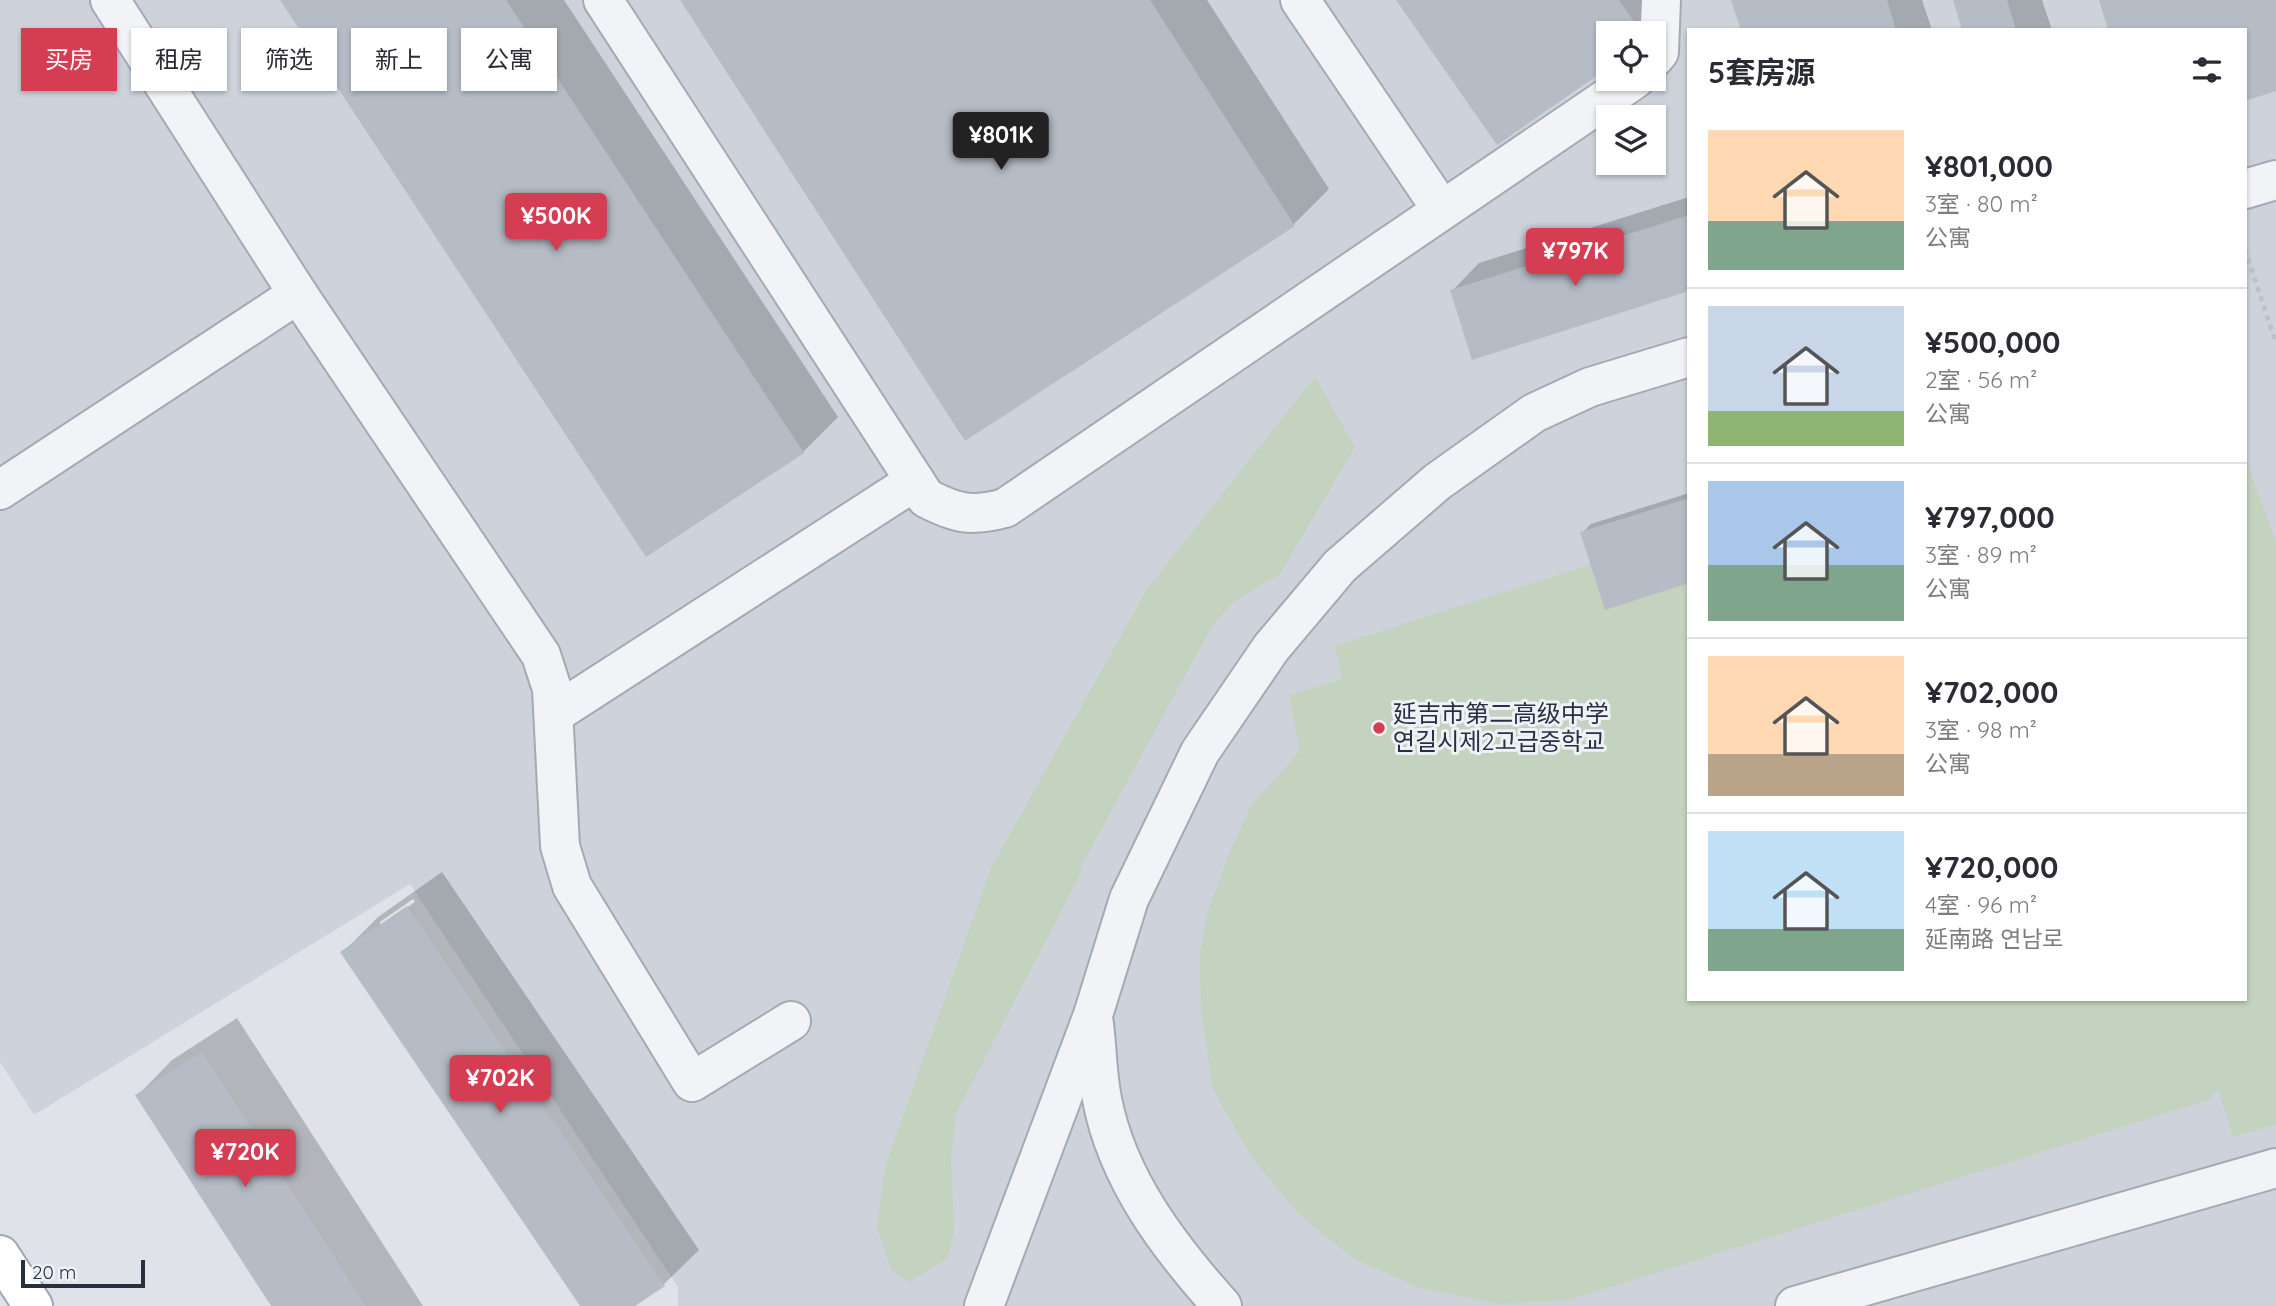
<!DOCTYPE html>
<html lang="zh">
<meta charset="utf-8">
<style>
:root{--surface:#fff;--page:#f7f7f7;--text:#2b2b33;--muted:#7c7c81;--line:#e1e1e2;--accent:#d53d53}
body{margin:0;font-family:Quicksand,"Noto Sans SC","Noto Sans KR",sans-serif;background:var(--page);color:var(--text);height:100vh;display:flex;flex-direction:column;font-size:26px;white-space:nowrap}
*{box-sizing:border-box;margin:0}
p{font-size:23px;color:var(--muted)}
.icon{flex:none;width:38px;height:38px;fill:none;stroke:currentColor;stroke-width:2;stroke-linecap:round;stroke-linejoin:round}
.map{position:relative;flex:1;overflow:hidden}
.sheet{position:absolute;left:1687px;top:28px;width:560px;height:973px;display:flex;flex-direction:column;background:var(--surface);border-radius:0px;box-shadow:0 2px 5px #0004}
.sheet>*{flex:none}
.banner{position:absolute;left:21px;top:28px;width:665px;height:63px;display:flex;gap:14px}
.fabs{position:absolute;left:1596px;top:21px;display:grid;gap:14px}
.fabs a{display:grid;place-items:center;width:70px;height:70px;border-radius:0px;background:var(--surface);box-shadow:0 2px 5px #0004;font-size:35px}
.scale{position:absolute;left:21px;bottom:18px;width:124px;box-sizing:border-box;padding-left:7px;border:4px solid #273041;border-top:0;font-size:19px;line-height:24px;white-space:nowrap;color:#273041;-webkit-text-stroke:5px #eef2f6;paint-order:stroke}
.price{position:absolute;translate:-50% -60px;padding:0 16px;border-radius:7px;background:var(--accent);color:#fff;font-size:23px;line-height:46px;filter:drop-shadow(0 2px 4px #0008)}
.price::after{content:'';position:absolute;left:50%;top:42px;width:21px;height:16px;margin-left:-10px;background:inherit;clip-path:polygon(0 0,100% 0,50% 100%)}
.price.on{background:#222;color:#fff}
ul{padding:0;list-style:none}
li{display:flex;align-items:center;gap:21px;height:175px;padding:0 21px}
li+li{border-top:2px solid var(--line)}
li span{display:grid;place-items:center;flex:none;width:196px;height:140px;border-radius:0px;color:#555}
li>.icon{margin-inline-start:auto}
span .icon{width:84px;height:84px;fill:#fffc;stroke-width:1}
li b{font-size:30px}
h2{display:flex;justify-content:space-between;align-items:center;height:84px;padding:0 21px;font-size:30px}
.pill{padding:0 24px;border-radius:0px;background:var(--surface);box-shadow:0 2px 5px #0004;font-size:24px;line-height:63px}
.pill.on{background:var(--accent);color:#fff}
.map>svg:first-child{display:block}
</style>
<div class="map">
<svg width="2276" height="1306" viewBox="0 0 2276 1306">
<rect width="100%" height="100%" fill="#dfe3e9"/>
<path fill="#cdd2db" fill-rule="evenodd" d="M0 0H2276V1306H678V1287L410 884 34 1115 0 1062ZM1689 30H2245V999H1689ZM1608 33H1654V79H1608ZM1608 117H1654V163H1608Z"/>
<g fill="#c4d3bf">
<path d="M1315 377 1355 447 1280 574 1233 602 1212 626 1078 872 1083 869 956 1114 951 1158 954 1231 947 1259 909 1282 891 1270 877 1228 886 1164 992 866 1147 589Z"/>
<path d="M2245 457 2276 543V1124L2233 1137 2218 1089 2208 1100 1569 1300 1499 1304 1417 1287 1351 1257 1299 1214 1252 1158 1213 1090 1201 1009 1200 953 1208 911 1227 859 1250 807 1300 751 1289 695 1342 679 1335 646 1689 533V999H2245Z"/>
</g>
<g fill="#0003" fill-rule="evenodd">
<path d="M282 0H564L838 417 803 452Z"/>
<path d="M682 0H1207L1329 189 1294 224 965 438Z"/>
<path d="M1398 0H1678L1681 5 1653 33H1608V66L1497 143Z"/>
<path d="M1733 0H1922L1932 30H1743Z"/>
<path d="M1955 0H2042L2052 30H1964Z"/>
<path d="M1689 197V289L1452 291 1479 263Z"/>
<path d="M1689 493V581L1582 533 1591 524Z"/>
<path d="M442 872 699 1250 663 1285 632 1306H582L343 952 378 917ZM413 899 415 902 380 926V922Z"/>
<path d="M237 1018 423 1306H273L137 1096 172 1060Z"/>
</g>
<g fill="#b6bcc6">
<path d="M280 0H506L804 453 646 557Z"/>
<path d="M680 0H1150L1295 226 965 441Z"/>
<path d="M1396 0H1619L1642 33H1608V68L1497 145Z"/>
<path d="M1731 0H1887L1896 30H1741Z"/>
<path d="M1953 0H2007L2016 30H1962Z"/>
<path d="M2099 0H2276V91L2245 101V30H2108Z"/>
<path d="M1689 215V291L1472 360 1450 290Z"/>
<path d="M1689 498V583L1605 610 1580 532Z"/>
<path d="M407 906 665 1286 635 1306H580L340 952Z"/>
<path d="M202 1052 366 1306H271L135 1095Z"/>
</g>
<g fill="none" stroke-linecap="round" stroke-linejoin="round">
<defs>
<g id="minor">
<path d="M110 0 298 294 541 655 552 689 560 846 572 886 692 1082 791 1021"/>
<path d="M603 0 926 498C957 514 971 517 1005 508L1635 79"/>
<path d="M1300 0 1442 210"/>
<path d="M1654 58 1659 52 1661 0"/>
<path d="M2245 189 2276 180"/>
<path d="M0 490 298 294"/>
<path d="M554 714 915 481"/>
<path d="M1094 1024C1097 1048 1097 1074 1102 1099 1117 1179 1169 1247 1222 1306"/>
<path d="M984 1306 1093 1015 1129 899 1200 752 1271 648 1340 566 1437 482 1534 413 1590 387 1689 357"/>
<path d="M1795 1306 2276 1168"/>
</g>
<path id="major" d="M0 1255 33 1306"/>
</defs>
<use href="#minor" stroke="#a4aab3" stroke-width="42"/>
<use href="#major" stroke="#9da7b5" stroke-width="42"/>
<path stroke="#bdc0c8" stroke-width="4.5" stroke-dasharray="5 5" stroke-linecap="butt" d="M2245 249 2276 344"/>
<use href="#minor" stroke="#f2f3f7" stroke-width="38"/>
<use href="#major" stroke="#fff" stroke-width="38"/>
</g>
<circle fill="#d53d53" stroke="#eef2f6" stroke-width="2.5" cx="1379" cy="728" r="7"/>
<g text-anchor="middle" stroke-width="6" stroke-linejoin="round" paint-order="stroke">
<g font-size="24" fill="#273041" stroke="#eef2f6" text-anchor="start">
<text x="1393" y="722">延吉市第二高级中学<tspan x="1393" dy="28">연길시제2고급중학교</tspan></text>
</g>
</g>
</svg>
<div class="fabs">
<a><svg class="icon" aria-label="locate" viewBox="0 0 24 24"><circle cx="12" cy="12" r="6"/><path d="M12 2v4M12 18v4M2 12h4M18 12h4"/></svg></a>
<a><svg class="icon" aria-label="layers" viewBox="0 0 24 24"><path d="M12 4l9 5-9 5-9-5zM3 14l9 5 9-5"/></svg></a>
</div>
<div class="scale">20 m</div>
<b class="price on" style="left:1001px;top:172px">¥801K</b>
<b class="price" style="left:556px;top:253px">¥500K</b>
<b class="price" style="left:1575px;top:288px">¥797K</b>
<b class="price" style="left:500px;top:1115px">¥702K</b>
<b class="price" style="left:245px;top:1189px">¥720K</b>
<div class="banner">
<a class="pill on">买房</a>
<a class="pill">租房</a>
<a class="pill">筛选</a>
<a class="pill">新上</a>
<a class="pill">公寓</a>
</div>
<section class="sheet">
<h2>5套房源<svg class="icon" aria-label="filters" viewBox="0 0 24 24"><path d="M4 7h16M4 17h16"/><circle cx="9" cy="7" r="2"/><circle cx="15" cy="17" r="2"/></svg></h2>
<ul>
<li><span style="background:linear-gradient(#ffd9b3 65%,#7fa58c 0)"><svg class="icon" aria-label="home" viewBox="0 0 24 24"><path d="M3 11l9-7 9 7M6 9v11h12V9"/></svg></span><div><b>¥801,000</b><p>3室 · 80 m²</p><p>公寓</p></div></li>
<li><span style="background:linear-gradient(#c9d6e8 75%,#8fb573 0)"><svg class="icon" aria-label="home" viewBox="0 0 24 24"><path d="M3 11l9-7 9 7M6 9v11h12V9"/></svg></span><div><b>¥500,000</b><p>2室 · 56 m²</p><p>公寓</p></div></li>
<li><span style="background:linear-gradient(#a9c7e8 60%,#7fa58c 0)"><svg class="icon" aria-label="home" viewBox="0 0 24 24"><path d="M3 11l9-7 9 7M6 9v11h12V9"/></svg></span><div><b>¥797,000</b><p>3室 · 89 m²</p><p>公寓</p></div></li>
<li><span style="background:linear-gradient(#ffd9b3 70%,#b9a48a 0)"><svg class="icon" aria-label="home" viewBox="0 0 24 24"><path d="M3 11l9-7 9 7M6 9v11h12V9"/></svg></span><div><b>¥702,000</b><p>3室 · 98 m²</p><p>公寓</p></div></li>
<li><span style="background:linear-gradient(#bfe0f5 70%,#7fa58c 0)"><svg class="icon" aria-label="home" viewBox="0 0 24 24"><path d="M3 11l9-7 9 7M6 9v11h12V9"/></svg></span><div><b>¥720,000</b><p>4室 · 96 m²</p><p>延南路 연남로</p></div></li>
</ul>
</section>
</div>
